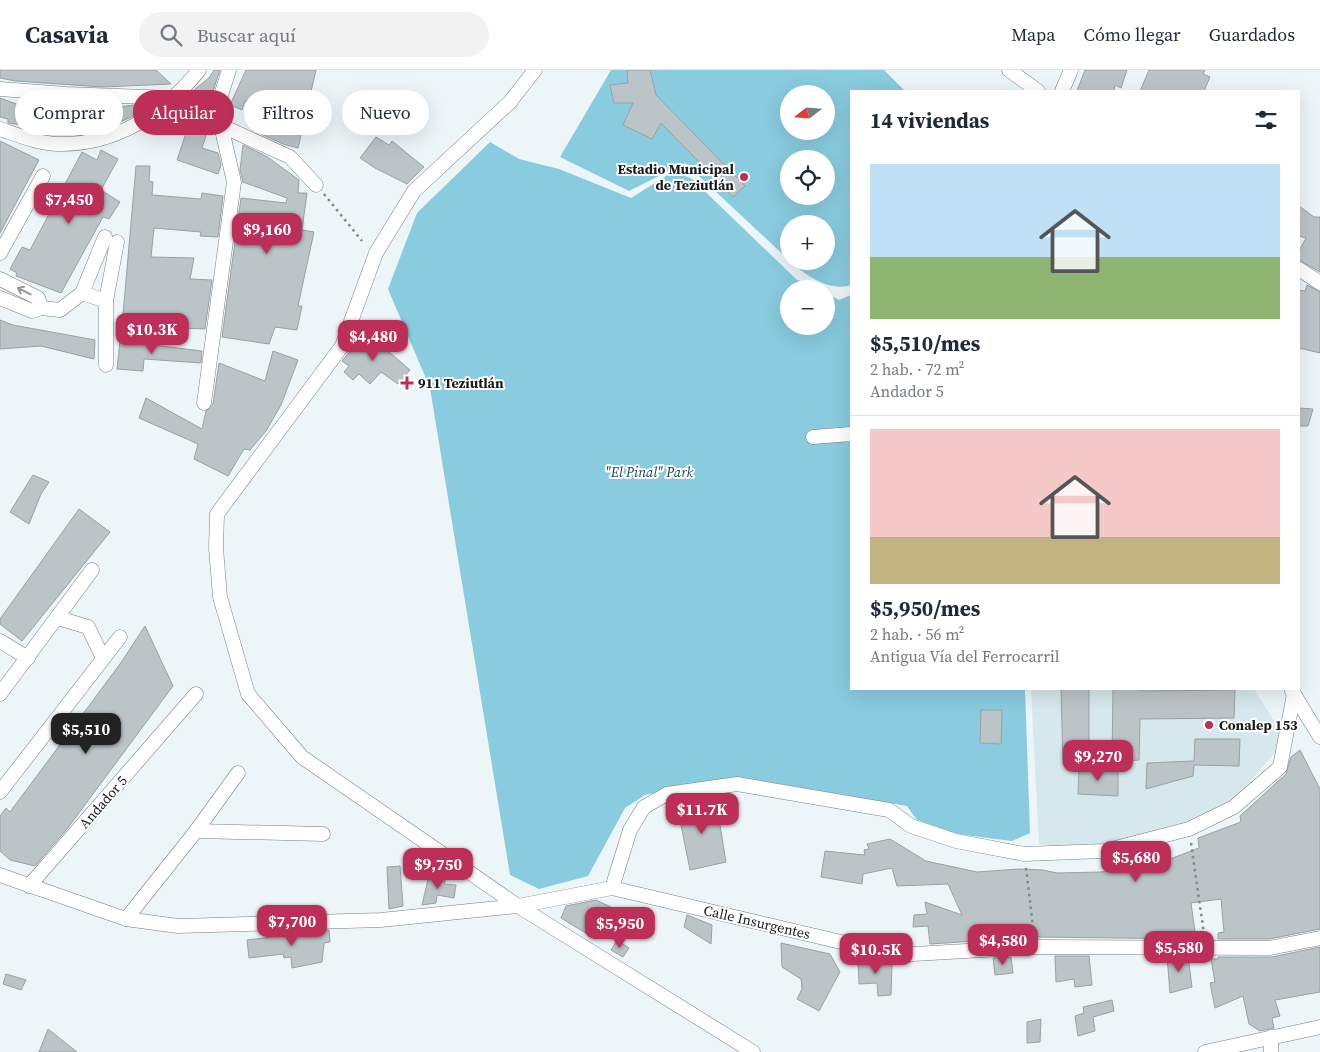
<!DOCTYPE html>
<html lang="es">
<meta charset="utf-8">
<style>
:root{--surface:#fff;--page:#f2f2f3;--text:#1f2937;--muted:#747a83;--line:#e0e1e3;--accent:#bd2e58}
body{margin:0;font-family:"Source Serif 4",serif;background:var(--page);color:var(--text);height:100vh;display:flex;flex-direction:column;font-size:19px;white-space:nowrap}
*{box-sizing:border-box;margin:0}
p{font-size:16px;color:var(--muted)}
.icon{flex:none;width:28px;height:28px;fill:none;stroke:currentColor;stroke-width:2;stroke-linecap:round;stroke-linejoin:round}
.map{position:relative;flex:1;overflow:hidden}
.drawer{position:absolute;left:850px;top:20px;width:450px;height:600px;display:flex;flex-direction:column;background:var(--surface);border-radius:0px;box-shadow:0 5px 20px #0002}
.drawer>*{flex:none}
.hud{position:absolute;left:15px;top:20px;width:475px;height:45px;display:flex;gap:10px}
.needle{width:32px;rotate:253deg}
.buttons{position:absolute;left:780px;top:15px;display:grid;gap:10px}
.buttons a{display:grid;place-items:center;width:55px;height:55px;border-radius:50%;background:var(--surface);box-shadow:0 5px 20px #0002;font-size:25px}
.price{position:absolute;translate:-50% -42px;padding:0 11px;border-radius:10px;background:var(--accent);color:#fff;font-size:16px;line-height:32px;filter:drop-shadow(0 1px 2px #0008)}
.price::after{content:'';position:absolute;left:50%;top:30px;width:15px;height:11px;margin-left:-8px;background:inherit;clip-path:polygon(0 0,100% 0,50% 100%)}
.price.selected{background:#222;color:#fff}
ul{padding:0;list-style:none}
li{display:grid;align-content:center;gap:10px;height:265px;padding:0 20px}
li+li{border-top:1px solid var(--line)}
li span{display:grid;place-items:center;height:155px;border-radius:0px;color:#555}
li>.icon{margin-inline-start:auto}
span .icon{width:90px;height:90px;fill:#fffc;stroke-width:1}
li b{font-size:21px}
h2{display:flex;justify-content:space-between;align-items:center;height:60px;padding:0 20px;font-size:21px}
.tag{padding:0 18px;border-radius:22px;background:var(--surface);box-shadow:0 5px 20px #0002;font-size:18px;line-height:45px}
.tag.selected{background:var(--accent);color:#fff}
header{display:flex;align-items:center;gap:30px;box-sizing:border-box;height:70px;padding:0 25px;background:var(--surface);border-bottom:1px solid var(--line)}
header strong{font-size:24px}
nav{display:flex;gap:28px;margin-inline-start:auto;font-size:18px}
.search{width:350px;height:45px;background:var(--page);display:flex;align-items:center;gap:12px;box-sizing:border-box;padding:0 18px;border-radius:28px;color:var(--muted);font-size:19px}
.map>svg:first-child{display:block}
</style>
<header>
<strong>Casavia</strong>
<div class="search"><svg class="icon" aria-label="search" viewBox="0 0 24 24"><circle cx="10" cy="10" r="6"/><path d="M15 15l6 6"/></svg>Buscar aquí</div>
<nav><a>Mapa</a><a>Cómo llegar</a><a>Guardados</a></nav>
</header>
<div class="map">
<svg width="1320" height="982" viewBox="0 0 1320 982">
<rect width="100%" height="100%" fill="#ecf5f8"/>
<path fill="#d6e8ed" d="M1031 619H1254L1286 670 1222 744 1102 782 1039 774Z"/>
<g fill="#89cbdf" fill-rule="evenodd">
<path d="M611 0H884L905 21H851V215C830 222 806 206 790 191H826V154H789V190L685 93 629 121 560 87ZM789 24H826V61H789ZM789 89H826V126H789Z"/>
<path d="M490 72 519 89 559 99 631 128 674 101 692 109 796 209 816 219H789V256H826V223L839 230 851 225V619H1025L1030 763 1012 771 957 764 917 750 907 736 763 711 716 710 645 725 625 738 588 806 539 819 510 805 430 318 388 219 417 143Z"/>
</g>
<g fill="#bbc4c7" stroke="#98a1a3">
<path d="M0 0H156L171 14 103 17 15 11 0 8Z"/>
<path d="M214 0H220L213 21 207 26 194 20 209 8Z"/>
<path d="M246 0H316L298 78 283 74 252 60 257 46 247 42 248 32 245 31 242 40 230 35Z"/>
<path d="M627 0H650L656 25 745 116 733 127 661 53 652 69 623 55 633 33H614L610 15 628 13Z"/>
<path d="M1085 0H1127L1121 18 1115 15 1114 21H1077Z"/>
<path d="M1149 0H1205L1203 4 1210 7 1204 21H1140Z"/>
<path d="M0 28 22 36 59 40H94L134 35 133 46 116 54 95 60 69 61 8 53V49L0 47Z"/>
<path d="M190 40 210 45 211 51 202 78 218 83 221 95 218 104 177 90 189 54 185 53Z"/>
<path d="M376 67 389 75 392 71 424 97 407 114 375 98 360 88Z"/>
<path d="M0 71 39 90 0 163Z"/>
<path d="M243 75 266 86 299 110 298 123H307L302 160 314 162 298 236H302L297 260 275 257 269 274 222 267 241 128 286 133 287 128 243 112 240 100Z"/>
<path d="M101 80 118 89 101 120 120 132 109 149 103 147 61 223 16 206 17 203 10 199 22 177 30 180 82 82 97 90Z"/>
<path d="M136 96H150L149 111 153 112 152 125 201 129 202 123 223 126 218 167 200 166 201 162 154 158 151 187 194 188 190 209 212 210 205 259 122 256Z"/>
<path d="M1299 136 1314 147H1320V202L1299 190V181L1306 168 1299 166Z"/>
<path d="M1307 215 1320 222V283L1299 278V220L1305 221Z"/>
<path d="M0 250 13 255 95 270 94 289 41 276 0 279Z"/>
<path d="M366 262 410 300 398 314 381 302 370 314 359 304 353 310 344 302 349 296 342 291Z"/>
<path d="M120 271 202 281 201 293 144 289 143 301 117 299Z"/>
<path d="M273 281 298 290 281 335 266 361 250 380 244 379 228 406 194 389 198 374 139 348 146 328 202 359 206 341 213 334 219 293 265 311Z"/>
<path d="M1299 338 1313 339 1308 356H1299Z"/>
<path d="M33 405 49 412 41 424 29 454 10 442Z"/>
<path d="M79 439 110 462 22 571 0 554V549Z"/>
<path d="M145 556 173 616 67 759 35 796 10 790 0 781V746L6 738 10 742 120 594Z"/>
<path d="M1061 619H1089V698L1063 694Z"/>
<path d="M1113 619H1141L1140 621 1235 620 1234 648 1140 649 1139 690 1112 692Z"/>
<path d="M981 640H1002L1001 674 980 673Z"/>
<path d="M1195 669H1240L1239 696 1194 695 1193 706 1146 719 1147 693 1194 691Z"/>
<path d="M1300 680 1320 719V859L1269 869H1218V863L1224 862 1221 829 1191 833 1196 869 1038 867 930 874 928 856 913 857 914 845 927 844 925 832 962 845 948 814 897 816 892 798 863 804 862 814 821 807 825 781 865 785 864 780 869 779 867 774 890 769 926 791 977 802 1019 799 1043 800 1057 803 1100 802 1128 800 1157 794 1199 778 1198 768 1241 752 1240 746 1286 704 1291 687Z"/>
<path d="M1079 698 1118 700V726L1078 724Z"/>
<path d="M716 731 726 792 690 800 678 740Z"/>
<path d="M400 796 403 836 389 839 387 797Z"/>
<path d="M429 805 446 808 444 814 456 815 454 828 437 825 436 833 422 835Z"/>
<path d="M596 830 611 837 594 868 561 848 566 836Z"/>
<path d="M687 845 712 855 711 874 684 857Z"/>
<path d="M329 860 330 872 324 873 322 892 292 898 291 887 284 888 283 884 249 888 247 870 280 866V862Z"/>
<path d="M617 870 629 878 623 887 611 880Z"/>
<path d="M781 873 830 884 840 902 819 941 797 929 802 919 801 909 782 897Z"/>
<path d="M1320 877V922L1275 930 1280 946 1272 948 1274 958 1260 961 1249 954 1243 926 1215 938 1210 913 1215 912 1211 889H1218V887H1272Z"/>
<path d="M1055 886H1089L1092 915 1075 917 1074 909 1056 912Z"/>
<path d="M1167 886H1188L1192 917 1170 923Z"/>
<path d="M858 887 892 893 891 925 878 926 877 913 859 914Z"/>
<path d="M1011 887 1013 903 995 905 993 888Z"/>
<path d="M6 904 26 910 21 920 3 914Z"/>
<path d="M1112 930 1114 941 1093 947 1095 961 1078 966 1075 946 1084 943 1083 937Z"/>
<path d="M1041 949 1040 972 1027 973V952Z"/>
<path d="M48 959 77 982H39Z"/>
</g>
<g fill="none" stroke-linecap="round" stroke-linejoin="round">
<defs>
<g id="street">
<path d="M535 0 510 32 414 121 376 183 342 276 217 444 216 478 220 527 248 624 302 687 518 836 753 982"/>
<path d="M1009 0 1038 21"/>
<path d="M0 19 66 24 172 28"/>
<path d="M1062 21 1071 0"/>
<path d="M222 56 290 87 316 115"/>
<path d="M0 59C18 65 39 74 59 74 116 75 165 43 199 0"/>
<path d="M0 183 43 106"/>
<path d="M1299 199 1320 213"/>
<path d="M0 209 38 228 41 238"/>
<path d="M82 223 106 231"/>
<path d="M0 228 32 241 41 238 60 240 82 223 105 167"/>
<path d="M106 295V231L117 172"/>
<path d="M204 333 234 112 217 38 229 0"/>
<path d="M813 367 851 364"/>
<path d="M58 548 88 557 103 588"/>
<path d="M0 571 28 588"/>
<path d="M1292 621 1320 667"/>
<path d="M0 624 92 500"/>
<path d="M0 722 120 567"/>
<path d="M196 761 323 764"/>
<path d="M0 805 126 849 178 856 381 850 518 836 612 818 630 760 644 737 667 724 737 714 889 740 911 756 956 771 1024 784 1104 781 1189 759 1234 737 1280 697 1294 624"/>
<path d="M29 816 196 624"/>
<path d="M612 818 896 885 1035 877 1270 878 1320 868"/>
<path d="M126 849 196 761 238 703"/>
<path d="M1205 982 1320 957"/>
<path d="M1271 982V967"/>
</g>
</defs>
<use href="#street" stroke="#767e81" stroke-width="15"/>
<g stroke="#82888a" stroke-width="2.5" stroke-dasharray="2.5 4" stroke-linecap="butt">
<path d="M324 124 362 171"/>
<path d="M1191 773 1204 864"/>
<path d="M1026 798 1034 865"/>
</g>
<use href="#street" stroke="#fff" stroke-width="14"/>
</g>
<defs><path id="oneway-shaft" d="M-6 0H5M1.5-3L5.5 0L1.5 3" fill="none" stroke-width="1.6" stroke-linecap="round" stroke-linejoin="round" transform="scale(1.25)"/></defs>
<use stroke="#979898" href="#oneway-shaft" transform="translate(24 221) rotate(-153)"/>
<g fill="#bd2e58" stroke="#fff" stroke-width="2">
<circle cx="744" cy="107" r="5"/>
<path d="M404.5 305.5h5v5h5v5h-5v5h-5v-5h-5v-5h5z"/>
<circle cx="1209" cy="655" r="5"/>
</g>
<g text-anchor="middle" stroke-width="4" stroke-linejoin="round" paint-order="stroke">
<g font-size="14" font-weight="bold" fill="#171a1b" stroke="#fff" text-anchor="start">
<text x="734" y="104" text-anchor="end">Estadio Municipal<tspan x="734" dy="16">de Teziutlán</tspan></text>
<text x="418" y="318">911 Teziutlán</text>
<text x="1219" y="660">Conalep 153</text>
</g>
<g font-size="14" font-style="italic" fill="#183d48" stroke="#fff">
<text x="649" y="407">"El Pinal" Park</text>
</g>
<g font-size="14" fill="#171a1b" stroke="#fff">
<text transform="translate(103 732) rotate(-49)" y="5">Andador 5</text>
<text transform="translate(757 852) rotate(13)" y="5">Calle Insurgentes</text>
</g>
</g>
</svg>
<div class="buttons">
<a><svg class="needle" viewBox="-14 -14 28 28"><path d="M0-13l5 13h-10z" fill="#e53935"/><path d="M0 13l5-13h-10z" fill="#747a83"/></svg></a>
<a><svg class="icon" aria-label="locate" viewBox="0 0 24 24"><circle cx="12" cy="12" r="6"/><path d="M12 2v4M12 18v4M2 12h4M18 12h4"/></svg></a>
<a>+</a>
<a>−</a>
</div>
<b class="price" style="left:69px;top:155px">$7,450</b>
<b class="price" style="left:267px;top:185px">$9,160</b>
<b class="price" style="left:152px;top:285px">$10.3K</b>
<b class="price" style="left:373px;top:292px">$4,480</b>
<b class="price selected" style="left:86px;top:685px">$5,510</b>
<b class="price" style="left:1098px;top:712px">$9,270</b>
<b class="price" style="left:702px;top:765px">$11.7K</b>
<b class="price" style="left:1136px;top:813px">$5,680</b>
<b class="price" style="left:438px;top:820px">$9,750</b>
<b class="price" style="left:292px;top:877px">$7,700</b>
<b class="price" style="left:620px;top:879px">$5,950</b>
<b class="price" style="left:1003px;top:896px">$4,580</b>
<b class="price" style="left:1179px;top:903px">$5,580</b>
<b class="price" style="left:876px;top:905px">$10.5K</b>
<div class="hud">
<a class="tag">Comprar</a>
<a class="tag selected">Alquilar</a>
<a class="tag">Filtros</a>
<a class="tag">Nuevo</a>
</div>
<section class="drawer">
<h2>14 viviendas<svg class="icon" aria-label="filters" viewBox="0 0 24 24"><path d="M4 7h16M4 17h16"/><circle cx="9" cy="7" r="2"/><circle cx="15" cy="17" r="2"/></svg></h2>
<ul>
<li><span style="background:linear-gradient(#bfe0f5 60%,#8fb573 0)"><svg class="icon" aria-label="home" viewBox="0 0 24 24"><path d="M3 11l9-7 9 7M6 9v11h12V9"/></svg></span><div><b>$5,510/mes</b><p>2 hab. · 72 m²</p><p>Andador 5</p></div></li>
<li><span style="background:linear-gradient(#f6c9c9 70%,#c2b280 0)"><svg class="icon" aria-label="home" viewBox="0 0 24 24"><path d="M3 11l9-7 9 7M6 9v11h12V9"/></svg></span><div><b>$5,950/mes</b><p>2 hab. · 56 m²</p><p>Antigua Vía del Ferrocarril</p></div></li>
</ul>
</section>
</div>
